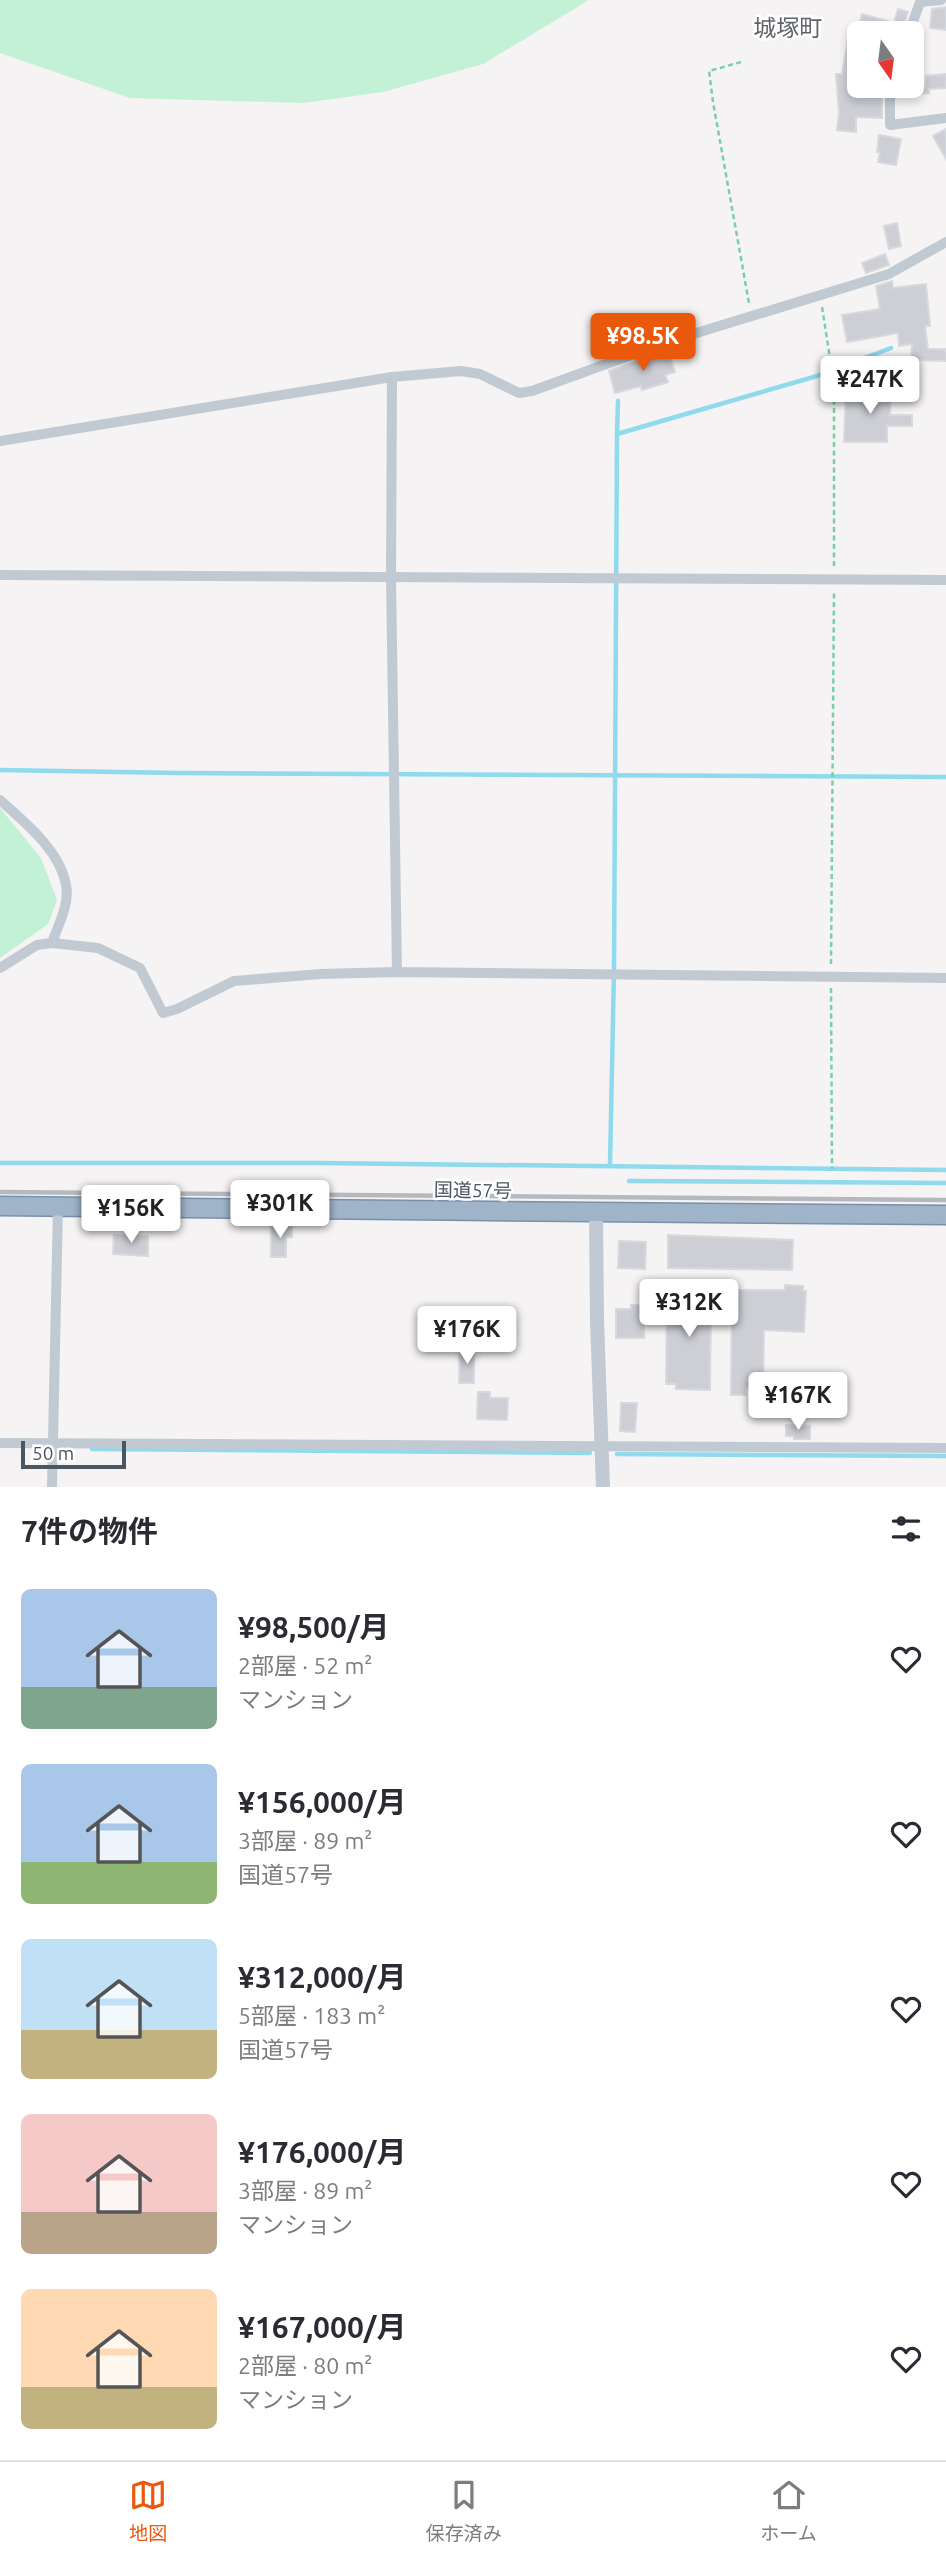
<!DOCTYPE html>
<html lang="ja">
<meta charset="utf-8">
<style>
:root{--surface:#fff;--page:#f7f7f7;--text:#2b2b33;--muted:#7c7c81;--line:#e1e1e2;--accent:#ea580c}
body{margin:0;font-family:Ubuntu,"Noto Sans JP",sans-serif;background:var(--page);color:var(--text);height:100vh;display:flex;flex-direction:column;font-size:26px;white-space:nowrap}
*{box-sizing:border-box;margin:0}
p{font-size:23px;color:var(--muted)}
.icon{flex:none;width:38px;height:38px;fill:none;stroke:currentColor;stroke-width:2;stroke-linecap:round;stroke-linejoin:round}
.map{position:relative;height:1487px;overflow:hidden}
.drawer{display:flex;flex-direction:column;background:var(--surface);flex:1}
.drawer>*{flex:none}
.needle{width:46px;rotate:166deg}
.tools{position:absolute;left:847px;top:21px;display:grid;gap:14px}
.tools a{display:grid;place-items:center;width:77px;height:77px;border-radius:10px;background:var(--surface);box-shadow:0 4px 10px #0003;font-size:35px}
.scale{position:absolute;left:21px;bottom:18px;width:105px;box-sizing:border-box;padding-left:7px;border:4px solid #4a5661;border-top:0;font-size:19px;line-height:24px;white-space:nowrap;color:#4a5661;-webkit-text-stroke:5px #fff;paint-order:stroke}
.price{position:absolute;translate:-50% -60px;padding:0 16px;border-radius:7px;background:#fff;color:#222;font-size:23px;line-height:46px;filter:drop-shadow(0 2px 4px #0008)}
.price::after{content:'';position:absolute;left:50%;top:42px;width:21px;height:16px;margin-left:-10px;background:inherit;clip-path:polygon(0 0,100% 0,50% 100%)}
.price.active{background:var(--accent);color:#fff}
ul{padding:0;list-style:none}
li{display:flex;align-items:center;gap:21px;height:175px;padding:0 21px}
li span{display:grid;place-items:center;flex:none;width:196px;height:140px;border-radius:10px;color:#555}
li>.icon{margin-inline-start:auto}
span .icon{width:84px;height:84px;fill:#fffc;stroke-width:1}
li b{font-size:30px}
h2{display:flex;justify-content:space-between;align-items:center;height:84px;padding:0 21px;font-size:30px}
.tabs{display:flex;justify-content:space-around;align-items:center;height:98px;border-top:2px solid var(--line);background:var(--surface);font-size:19px;color:var(--muted)}
.tabs a{display:grid;justify-items:center;gap:4px}
.tabs .active{color:var(--accent)}
.map>svg:first-child{display:block}
</style>
<div class="map">
<svg width="946" height="1487" viewBox="0 0 946 1487">
<rect width="100%" height="100%" fill="#f5f3f3"/>
<g fill="#c3f1d5">
<path d="M0 0H589L483 64 383 92 303 103 130 98 0 53Z"/>
<path d="M0 808 41 858 57 900 48 924 0 958Z"/>
</g>
<g fill="none" stroke-linecap="round" stroke-linejoin="round">
<g stroke="#90daee" stroke-width="4.5">
<path d="M617 434 618 401"/>
<path d="M0 770 178 773 946 777"/>
<path d="M0 1163H319L946 1170"/>
<path d="M610 1165 614 970 617 434 817 376 891 348"/>
<path d="M629 1181 946 1183"/>
<path d="M92 1449 590 1453"/>
<path d="M617 1454 946 1456"/>
</g>
</g>
<g fill="#cdcfd5" stroke="#d7d9de" stroke-width="2">
<path d="M946 7V30L930 28 932 9Z"/>
<path d="M898 9 908 12 901 33H857L862 14 894 23Z"/>
<path d="M848 40 859 42 856 80H859V86H882V118L856 117V132L837 130 839 113 836 74H842Z"/>
<path d="M946 74V88L929 89V93L898 97V86H925L926 76Z"/>
<path d="M946 129V159L933 136Z"/>
<path d="M879 135 901 139 896 165 878 162 880 152H877Z"/>
<path d="M897 223 901 246 889 249 884 226Z"/>
<path d="M885 254 889 265 866 273 862 263Z"/>
<path d="M892 281 893 288 926 284 930 326H925L928 349H946V361L911 360 912 344 899 346 898 333 847 342 842 315 880 309 876 286Z"/>
<path d="M668 350 675 372 665 375 668 382 642 390 641 386 615 393 609 371Z"/>
<path d="M846 390 891 391 890 415H912V426H887V442H844Z"/>
<path d="M271 1226H292V1237H286V1257H271Z"/>
<path d="M114 1235 148 1236V1256L113 1254Z"/>
<path d="M668 1235 793 1240 792 1270 668 1268Z"/>
<path d="M619 1241 646 1242 645 1269 618 1268Z"/>
<path d="M785 1285 803 1286V1291H806L804 1332 764 1330 763 1388H746V1395H731L732 1290H785Z"/>
<path d="M667 1290H711L710 1390 676 1389V1384H666Z"/>
<path d="M631 1305H645L644 1338H616V1309H631Z"/>
<path d="M460 1348 474 1349V1383H459Z"/>
<path d="M478 1392H490V1398H508L507 1420 477 1419Z"/>
<path d="M621 1403H637L635 1432 620 1431Z"/>
<path d="M786 1425 810 1426V1439H794V1436H786Z"/>
</g>
<g fill="none" stroke-linecap="round" stroke-linejoin="round">
<defs>
<path id="trunk" d="M0 1206C315 1208 631 1214 946 1215"/>
</defs>
<use href="#trunk" stroke="#7690ad" stroke-width="21"/>
<g stroke="#7ad0a6" stroke-width="2.5" stroke-dasharray="5 3.5" stroke-linecap="butt">
<path d="M741 62 709 71 713 102 749 303"/>
<path d="M822 307 834 384V569"/>
<path d="M831 964 834 593"/>
<path d="M831 988 832 1169"/>
</g>
<g stroke="#c1cad2" stroke-width="10">
<path d="M909 33 920 2 941 0"/>
<path d="M890 86V125L946 118"/>
<path d="M392 377 391 578 397 972"/>
<path d="M0 441 392 377 461 371 480 374 519 393 532 391 664 343 889 274 946 242"/>
<path d="M0 575 946 580"/>
<path d="M0 800C24 822 60 850 66 885 70 904 58 925 52 943"/>
<path d="M0 968 37 945 52 943 98 948 140 968 163 1013 177 1009 234 981 320 974 397 972 946 978"/>
<path d="M0 1443 946 1448"/>
<path d="M52 1487 58 1207"/>
</g>
<path stroke="#c1cad2" stroke-width="14" d="M596 1214 597 1321 603 1487"/>
<use href="#trunk" stroke="#9fb4c9" stroke-width="18"/>
<path stroke="#b5b8bd" stroke-width="4.5" d="M0 1192 946 1200"/>
</g>
<g text-anchor="middle" stroke-width="5" stroke-linejoin="round" paint-order="stroke">
<g font-size="19" fill="#4a5661" stroke="#fff">
<text transform="translate(473 1190) rotate(1)" y="7">国道57号</text>
</g>
<g font-size="23" fill="#5f6368" stroke="#fff">
<text x="788" y="36">城塚町</text>
</g>
</g>
</svg>
<div class="tools">
<a><svg class="needle" viewBox="-14 -14 28 28"><path d="M0-13l5 13h-10z" fill="#e53935"/><path d="M0 13l5-13h-10z" fill="#7c7c81"/></svg></a>
</div>
<div class="scale">50 m</div>
<b class="price active" style="left:643px;top:373px">¥98.5K</b>
<b class="price" style="left:870px;top:416px">¥247K</b>
<b class="price" style="left:280px;top:1240px">¥301K</b>
<b class="price" style="left:131px;top:1245px">¥156K</b>
<b class="price" style="left:689px;top:1339px">¥312K</b>
<b class="price" style="left:467px;top:1366px">¥176K</b>
<b class="price" style="left:798px;top:1432px">¥167K</b>
</div>
<section class="drawer">
<h2>7件の物件<svg class="icon" aria-label="filters" viewBox="0 0 24 24"><path d="M4 7h16M4 17h16"/><circle cx="9" cy="7" r="2"/><circle cx="15" cy="17" r="2"/></svg></h2>
<ul>
<li><span style="background:linear-gradient(#a9c7e8 70%,#7fa58c 0)"><svg class="icon" aria-label="home" viewBox="0 0 24 24"><path d="M3 11l9-7 9 7M6 9v11h12V9"/></svg></span><div><b>¥98,500/月</b><p>2部屋 · 52 m²</p><p>マンション</p></div><svg class="icon" aria-label="heart" viewBox="0 0 24 24"><path d="M12 20l-8-8c-3-5 5-10 8-4 3-6 11-1 8 4z"/></svg></li>
<li><span style="background:linear-gradient(#a9c7e8 70%,#8fb573 0)"><svg class="icon" aria-label="home" viewBox="0 0 24 24"><path d="M3 11l9-7 9 7M6 9v11h12V9"/></svg></span><div><b>¥156,000/月</b><p>3部屋 · 89 m²</p><p>国道57号</p></div><svg class="icon" aria-label="heart" viewBox="0 0 24 24"><path d="M12 20l-8-8c-3-5 5-10 8-4 3-6 11-1 8 4z"/></svg></li>
<li><span style="background:linear-gradient(#bfe0f5 65%,#c2b280 0)"><svg class="icon" aria-label="home" viewBox="0 0 24 24"><path d="M3 11l9-7 9 7M6 9v11h12V9"/></svg></span><div><b>¥312,000/月</b><p>5部屋 · 183 m²</p><p>国道57号</p></div><svg class="icon" aria-label="heart" viewBox="0 0 24 24"><path d="M12 20l-8-8c-3-5 5-10 8-4 3-6 11-1 8 4z"/></svg></li>
<li><span style="background:linear-gradient(#f6c9c9 70%,#b9a48a 0)"><svg class="icon" aria-label="home" viewBox="0 0 24 24"><path d="M3 11l9-7 9 7M6 9v11h12V9"/></svg></span><div><b>¥176,000/月</b><p>3部屋 · 89 m²</p><p>マンション</p></div><svg class="icon" aria-label="heart" viewBox="0 0 24 24"><path d="M12 20l-8-8c-3-5 5-10 8-4 3-6 11-1 8 4z"/></svg></li>
<li><span style="background:linear-gradient(#ffd9b3 70%,#c2b280 0)"><svg class="icon" aria-label="home" viewBox="0 0 24 24"><path d="M3 11l9-7 9 7M6 9v11h12V9"/></svg></span><div><b>¥167,000/月</b><p>2部屋 · 80 m²</p><p>マンション</p></div><svg class="icon" aria-label="heart" viewBox="0 0 24 24"><path d="M12 20l-8-8c-3-5 5-10 8-4 3-6 11-1 8 4z"/></svg></li>
</ul>
</section>
<nav class="tabs">
<a class="active"><svg class="icon" aria-label="map" viewBox="0 0 24 24"><path d="M3 6l6-2 6 2 6-2v14l-6 2-6-2-6 2zM9 4v14M15 6v14"/></svg>地図</a>
<a><svg class="icon" aria-label="saved" viewBox="0 0 24 24"><path d="M7 4h10v16l-5-4-5 4z"/></svg>保存済み</a>
<a><svg class="icon" aria-label="home" viewBox="0 0 24 24"><path d="M3 11l9-7 9 7M6 9v11h12V9"/></svg>ホーム</a>
</nav>
